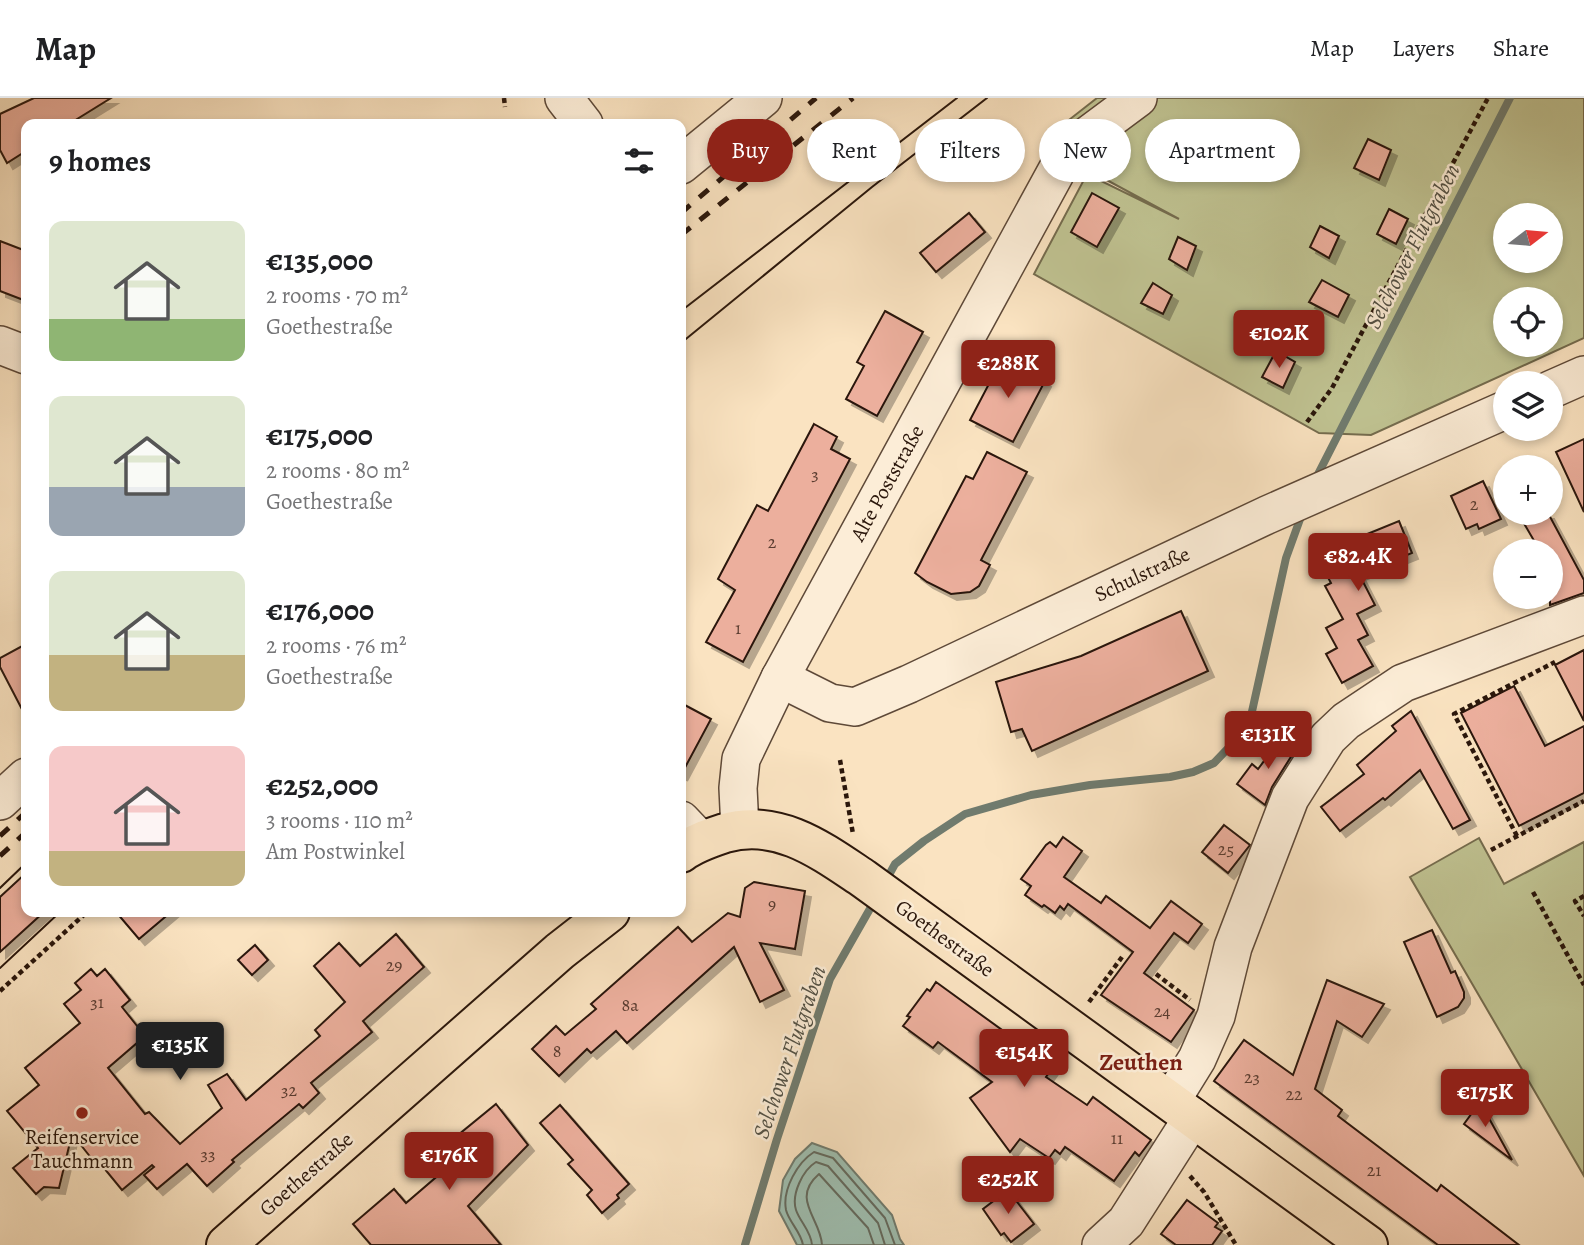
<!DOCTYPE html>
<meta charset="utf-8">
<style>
:root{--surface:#fff;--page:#f2f2f2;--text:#202124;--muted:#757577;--line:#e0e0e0;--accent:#8f2418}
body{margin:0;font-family:Alegreya,serif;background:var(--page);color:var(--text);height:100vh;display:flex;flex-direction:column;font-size:26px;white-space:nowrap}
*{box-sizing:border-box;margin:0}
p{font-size:23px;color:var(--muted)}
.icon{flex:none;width:38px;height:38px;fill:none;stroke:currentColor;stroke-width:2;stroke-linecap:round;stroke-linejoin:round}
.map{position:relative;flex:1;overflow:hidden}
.panel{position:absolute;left:21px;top:21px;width:665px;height:798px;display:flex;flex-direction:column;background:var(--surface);border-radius:14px;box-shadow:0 4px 10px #0003}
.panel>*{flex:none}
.hud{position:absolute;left:707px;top:21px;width:665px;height:63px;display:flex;gap:14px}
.needle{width:46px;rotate:74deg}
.buttons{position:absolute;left:1493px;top:105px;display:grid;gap:14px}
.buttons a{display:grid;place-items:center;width:70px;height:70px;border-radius:50%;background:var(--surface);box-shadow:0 4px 10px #0003;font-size:35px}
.price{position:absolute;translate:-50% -60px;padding:0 16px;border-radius:7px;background:var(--accent);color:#fff;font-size:23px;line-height:46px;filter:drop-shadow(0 2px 4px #0008)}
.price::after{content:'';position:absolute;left:50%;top:42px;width:21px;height:16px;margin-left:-10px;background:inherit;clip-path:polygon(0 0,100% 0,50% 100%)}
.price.on{background:#222;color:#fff}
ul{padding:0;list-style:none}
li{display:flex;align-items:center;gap:21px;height:175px;padding:0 28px}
li span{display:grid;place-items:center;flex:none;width:196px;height:140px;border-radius:14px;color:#555}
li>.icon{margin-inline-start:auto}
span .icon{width:84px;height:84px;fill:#fffc;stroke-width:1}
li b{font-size:30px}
h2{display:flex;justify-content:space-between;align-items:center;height:84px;padding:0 28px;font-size:30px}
.pill{padding:0 24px;border-radius:32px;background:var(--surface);box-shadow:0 4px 10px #0003;font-size:24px;line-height:63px}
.pill.on{background:var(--accent);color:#fff}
header{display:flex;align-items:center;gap:42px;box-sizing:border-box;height:98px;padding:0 35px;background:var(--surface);border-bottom:2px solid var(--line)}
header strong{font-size:33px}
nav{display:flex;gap:38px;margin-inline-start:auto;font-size:24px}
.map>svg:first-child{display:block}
</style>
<header>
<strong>Map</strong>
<nav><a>Map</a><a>Layers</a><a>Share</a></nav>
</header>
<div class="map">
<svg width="1584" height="1147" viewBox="0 0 1584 1147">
<defs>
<filter id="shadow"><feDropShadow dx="6" dy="6" stdDeviation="0" flood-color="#0004"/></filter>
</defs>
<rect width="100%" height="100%" fill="#fae3c1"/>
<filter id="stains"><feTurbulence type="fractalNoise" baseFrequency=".00286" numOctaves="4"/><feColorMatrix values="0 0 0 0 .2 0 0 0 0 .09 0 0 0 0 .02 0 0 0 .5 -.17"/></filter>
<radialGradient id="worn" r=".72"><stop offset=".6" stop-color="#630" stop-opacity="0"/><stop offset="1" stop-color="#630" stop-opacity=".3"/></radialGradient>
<g fill="#c0c392" stroke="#756c4e" stroke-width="2" fill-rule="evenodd">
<path d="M1097 0H1584V240L1371 337 1319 335 1034 176 1087 76 1179 121 1077 66 1065 25ZM1505 117H1550V163H1505ZM1505 201H1550V247H1505Z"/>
<path d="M1479 740 1504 786 1584 744V1078L1410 779Z"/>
</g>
<path fill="#9ebeb0" stroke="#707b6e" stroke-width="2" d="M812 1045 837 1054 892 1117 900 1141 904 1147H797L779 1113 783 1082 795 1061Z"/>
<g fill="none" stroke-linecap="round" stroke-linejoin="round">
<g stroke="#646a5e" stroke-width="2">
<path d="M803 1147C801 1134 789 1124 786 1112 782 1091 798 1064 814 1054L833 1060 885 1120 895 1147"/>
<path d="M812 1147C811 1133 800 1124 796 1112 791 1096 803 1072 816 1064L828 1068 878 1125 885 1147"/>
<path d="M822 1147C821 1121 790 1101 819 1076L868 1130 874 1147"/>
</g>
<g stroke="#707b6e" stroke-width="8">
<path d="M1314 384 1510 0"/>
<path d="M885 784 895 766 924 743 965 716 1031 697 1090 687 1170 679 1193 674 1214 665 1236 642 1251 618 1286 460 1303 413"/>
<path d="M745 1147 777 1041 830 881 875 802"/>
</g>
</g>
<g fill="#ecaf9d" stroke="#2a160b" stroke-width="2" filter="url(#shadow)">
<path d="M34 0H111L69 26H26V53L7 65 0 52V16Z"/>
<path d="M1368 41 1391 52 1379 82 1354 70Z"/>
<path d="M1092 95 1119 110 1097 149 1071 134Z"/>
<path d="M1389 111 1408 121 1396 146 1377 136Z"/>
<path d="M969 115 985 134 936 174 920 155Z"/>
<path d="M1320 128 1339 138 1329 160 1310 149Z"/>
<path d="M1178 139 1196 148 1187 172 1169 161Z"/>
<path d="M0 143 26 153V203L0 193Z"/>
<path d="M1322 182 1349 197 1338 219 1309 204Z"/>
<path d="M1153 185 1172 197 1163 216 1141 205Z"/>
<path d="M885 213 923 234 877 318 846 301 864 268 857 264Z"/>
<path d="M1276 253 1295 264 1283 290 1262 279Z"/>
<path d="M1002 261 1045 283 1013 344 970 322Z"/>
<path d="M814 326 837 339 831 351 850 361 743 564 706 544 735 492 718 481 757 407 768 413Z"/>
<path d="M1584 341V414L1556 354Z"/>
<path d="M987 354 1027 374 981 462 990 467 979 488 970 494 951 496 927 484 915 475 966 378 973 381Z"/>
<path d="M1483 383 1501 421 1479 431 1477 426 1466 431 1451 398Z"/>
<path d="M1535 415H1548L1584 482V495L1550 507V453H1540L1522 422Z"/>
<path d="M1399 423 1412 455 1359 476 1375 507 1357 516 1368 537 1358 542 1373 568 1342 585 1326 556 1337 550 1326 530 1343 521 1325 488 1331 485 1324 472 1331 468 1325 457 1360 439Z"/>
<path d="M1181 513 1208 573 1032 653 1022 631 1011 634 996 584 1081 558Z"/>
<path d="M26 546V619L0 569V560Z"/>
<path d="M1584 552V623L1555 567Z"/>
<path d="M1514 588 1545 648 1584 628V695L1519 728 1461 615Z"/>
<path d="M681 605 711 621 681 677Z"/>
<path d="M1411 613 1470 722 1453 731 1420 672 1385 702 1383 700 1340 733 1321 709 1364 676 1357 667 1396 633 1392 628Z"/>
<path d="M1298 634 1304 638 1272 689 1265 707 1237 686 1252 666 1258 671 1276 647 1283 653Z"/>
<path d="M1224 727 1250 747 1228 775 1202 754Z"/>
<path d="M1063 739 1082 753 1064 779 1101 805 1106 798 1150 830 1171 803 1202 826 1188 845 1174 835 1144 875 1194 912 1171 944 1101 897 1133 854 1068 806 1064 812 1060 808 1055 815 1044 807 1042 809 1025 797 1031 788 1021 781 1046 747 1050 744 1056 749Z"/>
<path d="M26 775V814H44L0 854V799Z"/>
<path d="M754 784 805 793 795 851 760 845 784 892 760 904 734 849 627 945 616 933 591 955 587 951 559 978 532 951 556 928 565 937 596 911 591 906 678 829 692 844 728 815 740 819 745 790Z"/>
<path d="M116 814H171L139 841Z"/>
<path d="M1432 832 1451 875 1455 873 1464 894V900L1458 909 1437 919 1404 844Z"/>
<path d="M396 836 424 869 363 923 372 934 311 985 319 995 303 1010 299 1006 232 1062 234 1064 207 1088 187 1066 157 1091 144 1077 154 1069 152 1067 122 1092 95 1059 92 1061 72 1036 59 1090 44 1089 36 1096 13 1070 38 1050 7 1013 39 987 25 970 80 925 64 906 81 892 75 885 91 871 97 878 105 871 130 902 122 909 145 938 108 970 145 1016 149 1014 180 1046 222 1010 208 987 227 976 246 1002 320 938 315 932 345 904 314 868 339 845 360 868Z"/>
<path d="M255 847 268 862 252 877 238 862Z"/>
<path d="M1327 882 1384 906 1362 939 1337 923 1315 991 1342 1012 1338 1018 1437 1093 1441 1087 1519 1147H1438L1214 983 1244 942 1293 977Z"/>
<path d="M936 884 1053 969 1046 979 1087 1007 1093 999 1151 1042 1139 1058 1135 1054 1114 1083 1065 1049 1060 1056 1055 1052 1049 1060 1020 1041 1010 1054 970 1000 992 984 938 944 933 950 903 928 910 919 907 918 927 891 930 893Z"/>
<path d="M1480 1004 1512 1062 1464 1026Z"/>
<path d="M496 1006 528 1047 468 1108 501 1147H371L353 1126 394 1091 406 1105 463 1056 452 1042Z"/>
<path d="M560 1007 629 1086 617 1097 619 1100 602 1115 587 1097 592 1092 568 1066 573 1062 540 1025Z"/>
<path d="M1008 1092 1034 1126 1011 1144 1004 1135 1001 1137 983 1111Z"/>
<path d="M1187 1102 1218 1125 1215 1129 1222 1133 1212 1147H1176L1161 1136Z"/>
</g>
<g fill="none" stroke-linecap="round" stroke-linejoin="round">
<defs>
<g id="minor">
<path d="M564 0 584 26"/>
<path d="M681 67 763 0"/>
<path d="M0 247 26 257"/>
<path d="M1550 292 1584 277"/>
<path d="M780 580 830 605 855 609 909 586 1267 417 1505 312"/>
<path d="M0 703 26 679"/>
<path d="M681 722 701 743"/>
<path d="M740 731 738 690 741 661 780 580 1068 52 1138 0"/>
<path d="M1171 1003 1197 961 1216 918 1233 849 1290 700 1328 640 1346 623 1403 585 1584 517"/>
<path d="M1101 1147 1126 1124 1193 1019"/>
</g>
<g id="major">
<path d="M681 755C694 745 710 740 725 735 779 720 822 753 864 781L1368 1147"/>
<path d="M226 1147 560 853 610 814"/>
</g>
</defs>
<use href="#minor" stroke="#5e4938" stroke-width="40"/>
<use href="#major" stroke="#2a160b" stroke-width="42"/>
<g stroke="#2a160b" stroke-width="4.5" stroke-dasharray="5 3.5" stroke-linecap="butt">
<path d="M504 0 505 9"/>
<path d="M1307 324 1332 290 1488 0"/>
<path d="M840 662 853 736"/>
<path d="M1517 738 1454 616 1555 564"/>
<path d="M1491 752 1584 703"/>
<path d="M1533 794 1584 887"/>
<path d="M1584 798 1575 803 1584 818"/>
<path d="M1156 876 1190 902"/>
<path d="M0 893 87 814"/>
<path d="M1089 904 1122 859"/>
<path d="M1190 1078 1204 1094 1236 1147"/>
</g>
<use href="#minor" stroke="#fcedd7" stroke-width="37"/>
<use href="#major" stroke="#fae3c1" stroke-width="38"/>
<g stroke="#2a160b" stroke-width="2">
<path d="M681 213 957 0"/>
<path d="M681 245 872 89 987 0"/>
<path d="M0 790 26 765"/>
<path d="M0 870 60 814"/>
</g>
<g stroke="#2a160b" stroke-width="5" stroke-dasharray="12 12" stroke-linecap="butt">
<path d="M681 115 816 0"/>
<path d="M681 137 853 0"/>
<path d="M0 738 26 714"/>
<path d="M0 758 26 734"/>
</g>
</g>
<circle fill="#8f2418" stroke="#fcedd7" stroke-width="2.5" cx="82" cy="1015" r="7"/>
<g text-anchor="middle" stroke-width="5" stroke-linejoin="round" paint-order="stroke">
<g font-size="18" fill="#5a3c30">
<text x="815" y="382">3</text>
<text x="1474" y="412">2</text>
<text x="772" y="450">2</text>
<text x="738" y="536">1</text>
<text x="1226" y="757">25</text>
<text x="772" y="812">9</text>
<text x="394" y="873">29</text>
<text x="97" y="910">31</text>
<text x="630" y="913">8a</text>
<text x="1162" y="919">24</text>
<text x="557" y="959">8</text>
<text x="1252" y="985">23</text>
<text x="289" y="998">32</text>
<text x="1294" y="1002">22</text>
<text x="1117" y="1046">11</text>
<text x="208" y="1062">33</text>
<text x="1374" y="1078">21</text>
</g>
<g font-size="21" fill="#2a160b" stroke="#fcedd7">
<text transform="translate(887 385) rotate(-61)" y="7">Alte Poststraße</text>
<text transform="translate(1142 476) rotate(-25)" y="7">Schulstraße</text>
<text transform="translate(945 840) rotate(36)" y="7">Goethestraße</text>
<text transform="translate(306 1076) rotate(-41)" y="7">Goethestraße</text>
</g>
<g font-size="21" fill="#2a160b" stroke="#fcedd7">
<text x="82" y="1046">Reifenservice<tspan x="82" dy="24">Tauchmann</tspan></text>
</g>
<g font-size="23" font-style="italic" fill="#535145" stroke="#fcedd7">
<text transform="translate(1412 148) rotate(-63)" y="8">Selchower Flutgraben</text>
<text transform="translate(789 954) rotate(-71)" y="8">Selchower Flutgraben</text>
</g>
<g font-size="24" font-weight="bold" fill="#7a1f14" stroke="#fcedd7">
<text x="1141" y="972">Zeuthen</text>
</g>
</g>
<rect width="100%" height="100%" filter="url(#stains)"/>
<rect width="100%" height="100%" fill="url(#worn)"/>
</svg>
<div class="buttons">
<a><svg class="needle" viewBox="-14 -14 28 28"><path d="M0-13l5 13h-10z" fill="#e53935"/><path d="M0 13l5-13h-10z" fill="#757577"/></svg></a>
<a><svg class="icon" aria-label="locate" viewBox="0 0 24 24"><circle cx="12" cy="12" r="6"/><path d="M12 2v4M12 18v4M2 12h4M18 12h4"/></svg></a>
<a><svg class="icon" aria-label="layers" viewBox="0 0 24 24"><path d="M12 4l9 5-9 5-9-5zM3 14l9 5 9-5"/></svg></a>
<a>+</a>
<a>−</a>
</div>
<b class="price" style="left:1279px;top:272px">€102K</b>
<b class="price" style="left:1008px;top:302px">€288K</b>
<b class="price" style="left:1358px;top:495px">€82.4K</b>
<b class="price" style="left:1268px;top:673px">€131K</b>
<b class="price on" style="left:180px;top:984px">€135K</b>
<b class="price" style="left:1024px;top:991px">€154K</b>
<b class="price" style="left:1485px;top:1031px">€175K</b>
<b class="price" style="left:449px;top:1094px">€176K</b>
<b class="price" style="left:1008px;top:1118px">€252K</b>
<div class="hud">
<a class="pill on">Buy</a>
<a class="pill">Rent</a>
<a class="pill">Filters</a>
<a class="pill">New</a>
<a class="pill">Apartment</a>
</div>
<section class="panel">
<h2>9 homes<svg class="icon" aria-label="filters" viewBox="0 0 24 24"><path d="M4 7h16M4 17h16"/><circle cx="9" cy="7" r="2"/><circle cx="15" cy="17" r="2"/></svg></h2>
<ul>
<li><span style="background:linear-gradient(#dfe7d0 70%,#8fb573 0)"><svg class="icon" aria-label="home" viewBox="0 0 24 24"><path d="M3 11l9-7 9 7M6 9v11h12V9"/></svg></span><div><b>€135,000</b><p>2 rooms · 70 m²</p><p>Goethestraße</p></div></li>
<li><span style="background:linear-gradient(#dfe7d0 65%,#9aa5b1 0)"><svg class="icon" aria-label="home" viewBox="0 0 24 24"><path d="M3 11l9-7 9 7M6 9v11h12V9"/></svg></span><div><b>€175,000</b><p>2 rooms · 80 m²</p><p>Goethestraße</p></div></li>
<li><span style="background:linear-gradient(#dfe7d0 60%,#c2b280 0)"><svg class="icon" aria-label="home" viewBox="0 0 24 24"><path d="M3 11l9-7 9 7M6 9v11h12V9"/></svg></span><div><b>€176,000</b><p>2 rooms · 76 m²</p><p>Goethestraße</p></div></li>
<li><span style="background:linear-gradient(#f6c9c9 75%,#c2b280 0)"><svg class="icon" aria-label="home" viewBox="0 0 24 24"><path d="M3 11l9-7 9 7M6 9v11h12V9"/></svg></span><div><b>€252,000</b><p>3 rooms · 110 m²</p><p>Am Postwinkel</p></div></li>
</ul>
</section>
</div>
